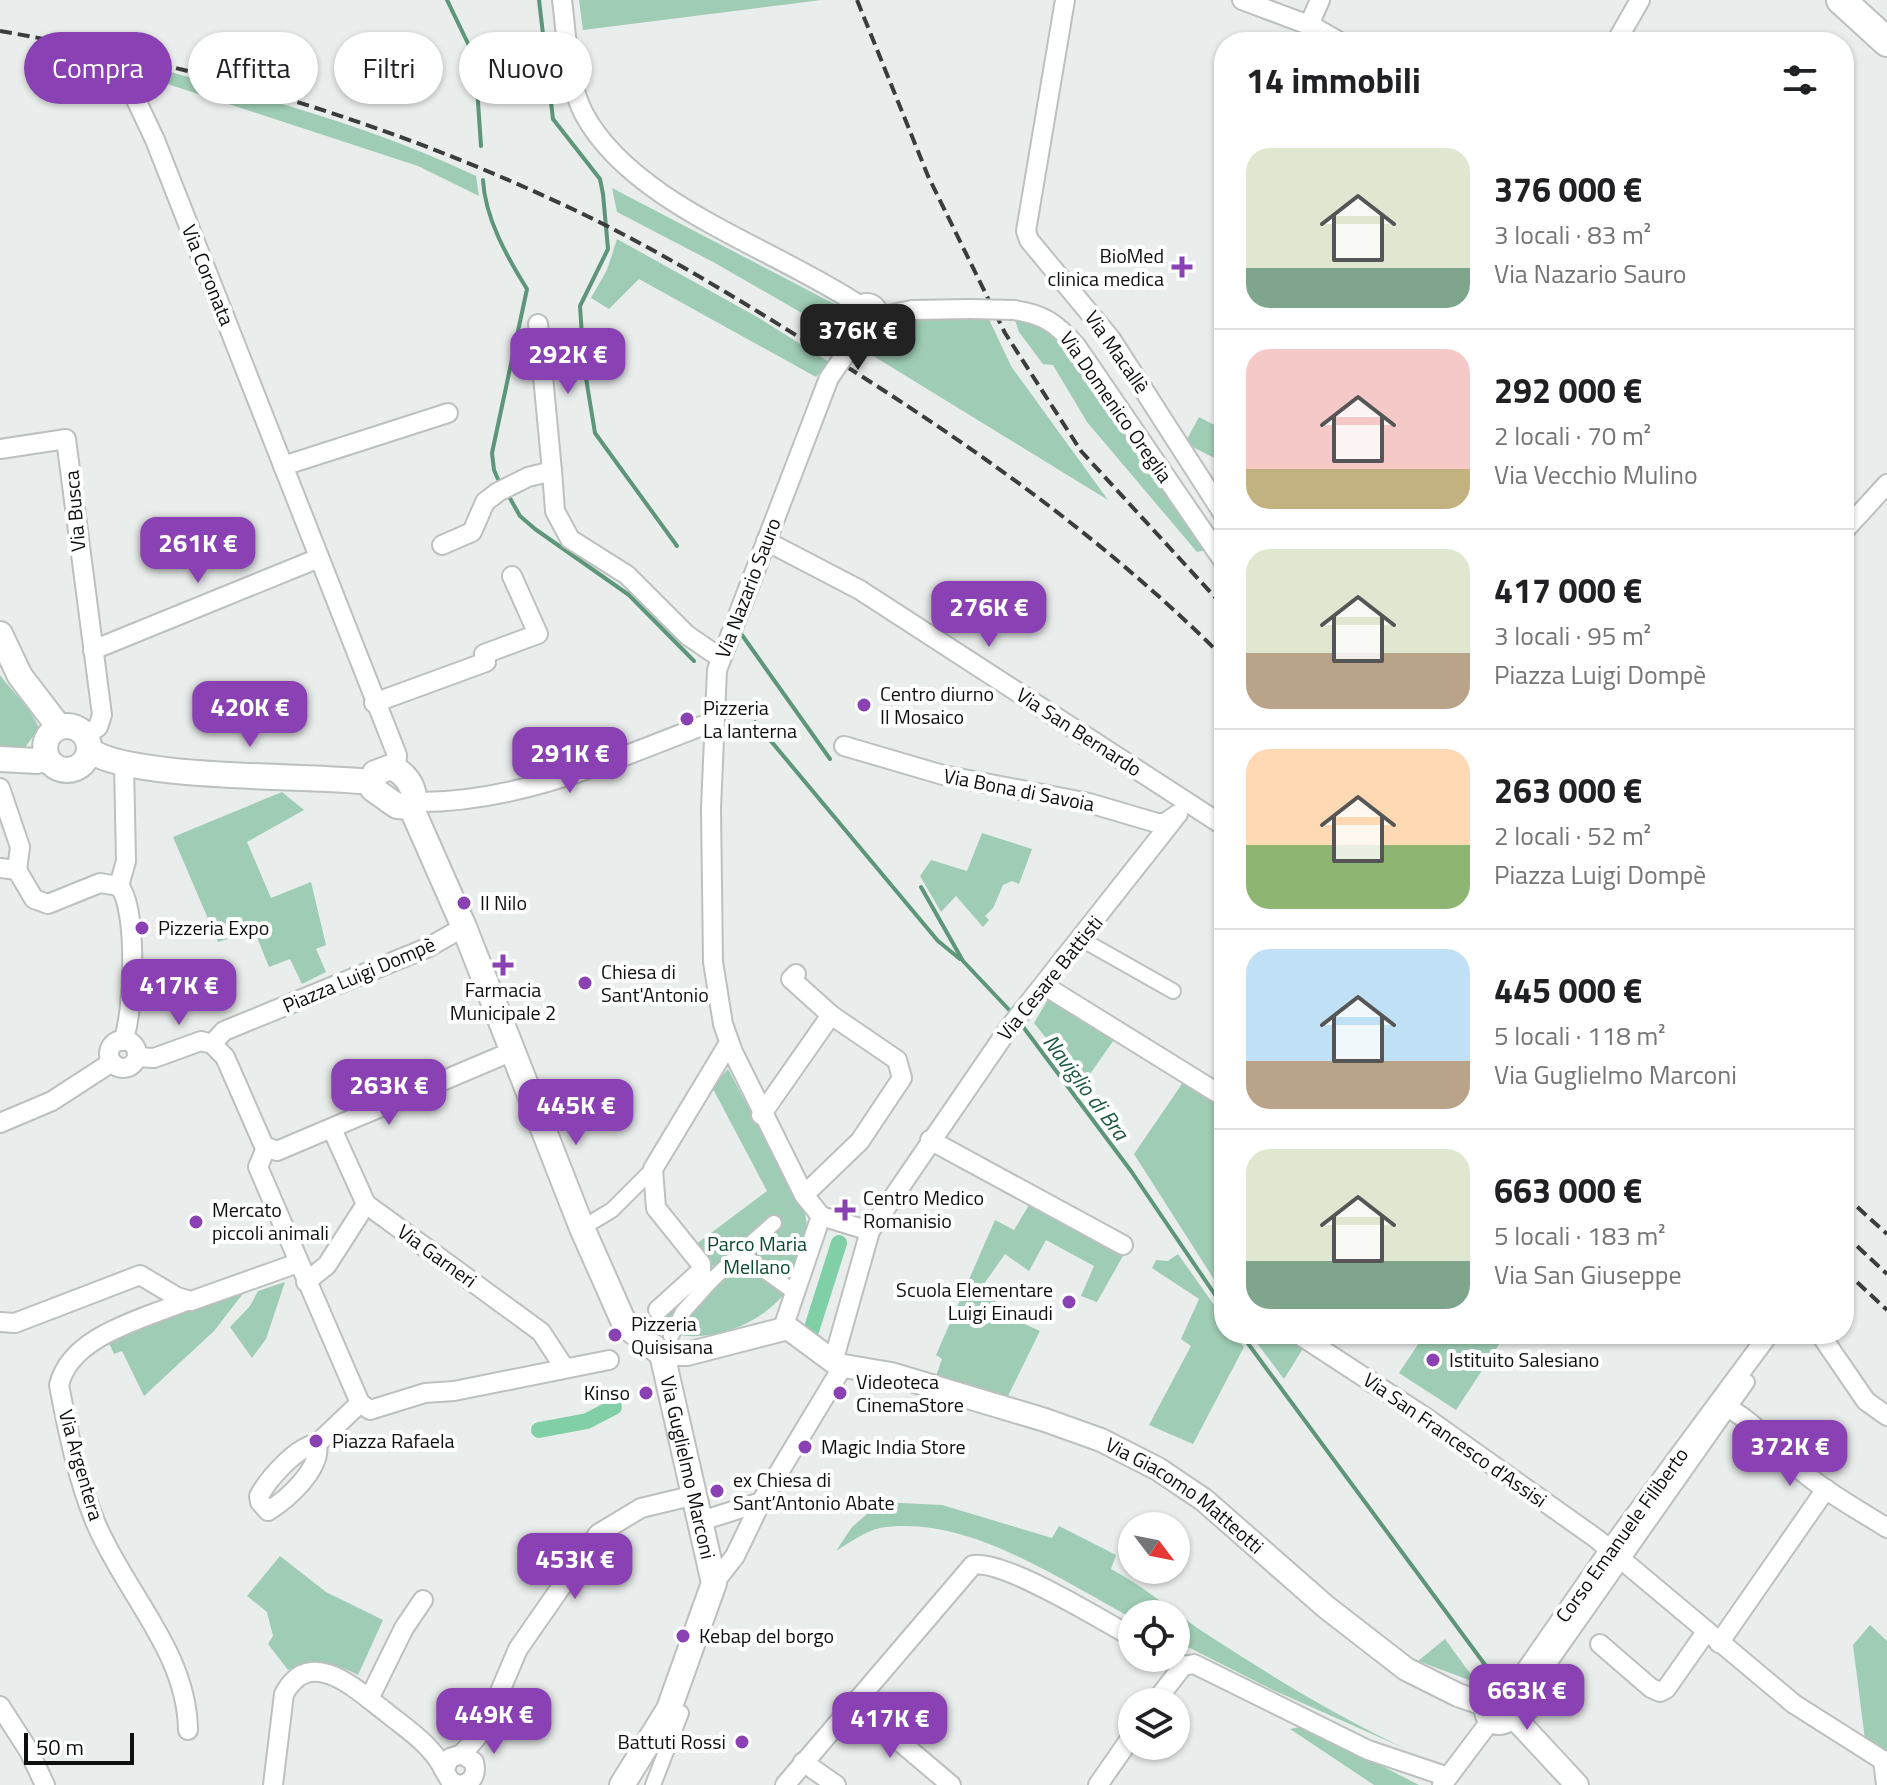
<!DOCTYPE html>
<html lang="it">
<meta charset="utf-8">
<style>
:root{--surface:#fff;--page:#f6f6f6;--text:#202124;--muted:#757577;--line:#e0e0e0;--accent:#8941b3}
body{margin:0;font-family:"Titillium Web",sans-serif;background:var(--page);color:var(--text);height:100vh;display:flex;flex-direction:column;font-size:30px;white-space:nowrap}
*{box-sizing:border-box;margin:0}
p{font-size:26px;color:var(--muted)}
.icon{flex:none;width:44px;height:44px;fill:none;stroke:currentColor;stroke-width:2;stroke-linecap:round;stroke-linejoin:round}
.map{position:relative;flex:1;overflow:hidden}
.drawer{position:absolute;left:1214px;top:32px;width:640px;height:1312px;display:flex;flex-direction:column;background:var(--surface);border-radius:32px;box-shadow:0 2px 6px #0004}
.drawer>*{flex:none}
.guide{position:absolute;left:24px;top:32px;width:760px;height:72px;display:flex;gap:16px}
.needle{width:52px;rotate:122deg}
.buttons{position:absolute;left:1118px;top:1512px;display:grid;gap:16px}
.buttons a{display:grid;place-items:center;width:72px;height:72px;border-radius:50%;background:var(--surface);box-shadow:0 2px 6px #0004;font-size:40px}
.scale{position:absolute;left:24px;bottom:20px;width:110px;box-sizing:border-box;padding-left:8px;border:4px solid #0e100f;border-top:0;font-size:22px;line-height:28px;white-space:nowrap;color:#0e100f;-webkit-text-stroke:6px #fff;paint-order:stroke}
.price{position:absolute;translate:-50% -68px;padding:0 18px;border-radius:16px;background:var(--accent);color:#fff;font-size:26px;line-height:52px;filter:drop-shadow(0 2px 4px #0008)}
.price::after{content:'';position:absolute;left:50%;top:48px;width:24px;height:18px;margin-left:-12px;background:inherit;clip-path:polygon(0 0,100% 0,50% 100%)}
.price.on{background:#222;color:#fff}
ul{padding:0;list-style:none}
li{display:flex;align-items:center;gap:24px;height:200px;padding:0 32px}
li+li{border-top:2px solid var(--line)}
li span{display:grid;place-items:center;flex:none;width:224px;height:160px;border-radius:24px;color:#555}
li>.icon{margin-inline-start:auto}
span .icon{width:96px;height:96px;fill:#fffc;stroke-width:1}
li b{font-size:34px}
h2{display:flex;justify-content:space-between;align-items:center;height:96px;padding:0 32px;font-size:34px}
.pill{padding:0 28px;border-radius:36px;background:var(--surface);box-shadow:0 2px 6px #0004;font-size:28px;line-height:72px}
.pill.on{background:var(--accent);color:#fff}
.map>svg:first-child{display:block}
</style>
<div class="map">
<svg width="1887" height="1785" viewBox="0 0 1887 1785">
<rect width="100%" height="100%" fill="#e9edeb"/>
<g fill="#9fccb4">
<path d="M579 0H821L583 30Z"/>
<path d="M135 62C250 95 368 124 476 176L479 196 418 166 137 74Z"/>
<path d="M612 188 844 309C850 321 853 327 845 338L715 263 617 212Z"/>
<path d="M617 239 759 318 829 362 816 377 639 279 609 309 591 298 607 270Z"/>
<path d="M1013 314 1046 321 1210 549 1197 552 1087 422 1053 365 1043 364 1019 332Z"/>
<path d="M987 315 1011 366 1108 500 862 349C901 308 934 317 987 315Z"/>
<path d="M1199 417 1224 430V463L1185 443Z"/>
<path d="M0 675C13 693 31 708 39 728L24 749 0 745Z"/>
<path d="M282 792 304 810 247 842 271 898 311 882 326 945 316 949 326 972 302 984 290 959 269 967 254 930 218 942 173 837Z"/>
<path d="M982 833 1032 849 1019 884 1012 881 1003 885 993 908 985 916 989 920 983 927 956 896 941 912 920 876 931 860 967 871Z"/>
<path d="M1050 996 1116 1037 1083 1084 1034 1023Z"/>
<path d="M728 1069 805 1214C823 1289 738 1351 669 1333L667 1313 692 1283 713 1267 706 1254 699 1255 691 1248 767 1191 712 1087Z"/>
<path d="M1184 1081 1224 1105V1295L1134 1154Z"/>
<path d="M1032 1200 1124 1254 1097 1302 1081 1296 1094 1266 1046 1240 1029 1271 1005 1254 981 1288 997 1298 991 1309 1040 1331 1006 1400 936 1376 942 1359 936 1355 995 1220 1014 1230Z"/>
<path d="M1178 1254 1224 1319V1334H1234L1244 1347 1193 1444 1149 1425 1191 1346 1181 1339 1199 1299 1152 1268 1156 1260 1168 1261Z"/>
<path d="M285 1282 266 1339 252 1358 230 1327 250 1306 258 1291Z"/>
<path d="M245 1291 214 1331 144 1396 122 1351 114 1354 109 1343 179 1310Z"/>
<path d="M1250 1334H1281L1304 1347 1284 1379Z"/>
<path d="M1425 1334H1506L1456 1410 1399 1373Z"/>
<path d="M881 1502 942 1505 1052 1538 1059 1526 1116 1555 1111 1569C1147 1588 1174 1613 1208 1635 1272 1677 1337 1716 1406 1749L1273 1690 1176 1641V1614H1132V1618C1059 1579 966 1514 880 1528 865 1531 849 1543 836 1551L852 1527Z"/>
<path d="M280 1556 326 1592 383 1620 358 1675C333 1662 315 1659 288 1670L268 1644 273 1636 267 1612 247 1596Z"/>
<path d="M1870 1625 1887 1641V1753L1865 1740 1853 1645Z"/>
<path d="M1445 1639 1477 1683 1418 1661Z"/>
<path d="M1304 1726 1419 1785H1374L1290 1729Z"/>
</g>
<g fill="none" stroke-linecap="round" stroke-linejoin="round">
<g stroke="#5e9679" stroke-width="4">
<path d="M447 0 475 58 481 146"/>
<path d="M539 0 553 119 600 179 603 194 608 249 580 306 584 366 595 433 677 546"/>
<path d="M483 180C485 218 507 257 527 289L492 453 494 470 501 486"/>
<path d="M507 493 520 516 535 529 629 595 694 661"/>
<path d="M742 635 830 759"/>
<path d="M755 722 938 941 960 959"/>
<path d="M921 887 963 961 1013 1014"/>
<path d="M1021 1024 1131 1171 1224 1308"/>
<path d="M1241 1334 1497 1681"/>
</g>
<g stroke="#81cfa7" stroke-width="16">
<path d="M811 1331 839 1243"/>
<path d="M539 1430 587 1421 614 1407"/>
</g>
<defs>
<g id="pedestrian">
<path d="M1081 939 1173 991"/>
<path d="M774 1223 740 1253 790 1289"/>
<path d="M582 1228 612 1210 653 1169"/>
<path d="M710 1282 740 1253"/>
<path d="M671 1336 683 1312 710 1282 701 1271"/>
<path d="M1521 1722 1530 1711 1529 1692 1747 1382"/>
<path d="M653 1785 681 1713"/>
</g>
<g id="minor">
<path d="M562 0C567 36 567 82 584 114 633 205 776 249 859 305"/>
<path d="M1065 0 1026 231 1029 240 1111 339 1224 515"/>
<path d="M1242 0 1314 27 1340 42"/>
<path d="M1309 25 1320 0"/>
<path d="M1616 42 1640 0"/>
<path d="M129 85 155 140 397 755 396 769"/>
<circle cx="867" cy="314" r="11"/>
<path d="M1014 310C1044 314 1057 324 1077 347L1224 562"/>
<path d="M878 317 912 310 970 309"/>
<path d="M538 324 552 471"/>
<path d="M829 378 717 670 711 808 713 962 723 1024 733 1052 804 1195 821 1216 870 1231"/>
<path d="M0 449 66 439 102 715 98 727 86 735"/>
<path d="M283 466 448 413"/>
<path d="M1844 531 1887 484"/>
<path d="M766 541 860 590 1224 826"/>
<path d="M442 545 472 532 485 502 498 492 528 477 552 471 555 511 570 539 627 575 687 635 719 657"/>
<path d="M93 650 319 558"/>
<path d="M374 703 486 662 484 654 538 634 512 576"/>
<path d="M844 746 943 775 1089 803 1157 823H1165L1178 814"/>
<path d="M0 788 20 847 17 870"/>
<path d="M414 802C517 804 618 758 712 722"/>
<path d="M0 868 17 870 34 899 48 904 100 883 119 886"/>
<path d="M119 886C138 908 134 1013 123 1041"/>
<path d="M119 886 126 861 124 764"/>
<path d="M1045 986 1224 1097"/>
<circle cx="123" cy="1054" r="14"/>
<path d="M212 1044 224 1031 429 947 464 927"/>
<path d="M137 1057 154 1058 201 1041 212 1044 225 1057 264 1146 277 1151 513 1051"/>
<path d="M761 1115 831 1015 791 979 796 974"/>
<path d="M0 1123 52 1101 112 1062"/>
<path d="M332 1129 366 1204 541 1332 564 1367"/>
<path d="M930 1140 1123 1245"/>
<path d="M266 1148 258 1167 360 1403 370 1410 425 1393 454 1391 609 1360"/>
<path d="M804 1195 860 1141 902 1078 897 1060 831 1015"/>
<path d="M306 1282 327 1265 366 1204"/>
<path d="M186 1301C144 1319 71 1335 59 1385 68 1432 78 1482 97 1526 127 1595 187 1653 188 1730"/>
<path d="M658 1310 701 1271V1264L656 1208 653 1169 729 1043"/>
<path d="M0 1322 15 1323 140 1275 177 1297 191 1301 298 1263"/>
<path d="M783 1328 821 1216"/>
<path d="M1298 1334 1425 1417 1597 1539 1794 1704 1887 1763"/>
<path d="M1820 1334 1866 1401 1887 1416"/>
<path d="M833 1362 870 1231 1009 1028 1174 819"/>
<path d="M1718 1403C1752 1417 1776 1450 1804 1473 1830 1495 1859 1510 1887 1528"/>
<path d="M317 1444C297 1446 269 1478 259 1496L260 1502 268 1511C288 1499 322 1468 317 1444L360 1403"/>
<path d="M698 1522 761 1502 843 1366"/>
<path d="M714 1583 735 1556 761 1502"/>
<path d="M1719 1643 1826 1489"/>
<path d="M1600 1644 1651 1688 1660 1692 1666 1689 1706 1632"/>
<path d="M1170 1658 1183 1666 1194 1664 1368 1750 1448 1777"/>
<path d="M369 1699 404 1628 423 1600"/>
<path d="M1506 1699 1610 1549 1769 1334"/>
<path d="M853 1702 951 1785"/>
<path d="M1155 1702 1183 1666"/>
<path d="M0 1706 29 1751 45 1785"/>
<path d="M462 1754 484 1729 518 1649 598 1534 641 1508 691 1496"/>
<path d="M1883 1760 1886 1785"/>
<path d="M803 1762 836 1785"/>
<path d="M273 1785 284 1694C311 1644 358 1691 387 1713 408 1730 432 1745 444 1770"/>
<path d="M460 1785 451 1782 444 1770 450 1758 462 1754 474 1762C477 1774 473 1782 461 1785"/>
<path d="M785 1785 973 1565C1003 1559 1102 1620 1132 1637"/>
<path d="M1098 1785 1132 1736"/>
<path d="M1442 1785 1491 1720"/>
</g>
<g id="tertiary">
<path id="s1" d="M662 1354H687L788 1328 838 1365 891 1374 1045 1420 1101 1440 1158 1469 1204 1500 1326 1607 1406 1669 1458 1695 1487 1705"/>
<circle cx="1499" cy="1710" r="13"/>
<path d="M1511 1714 1577 1785"/>
</g>
<g id="secondary">
<path d="M0 634 20 676 59 727"/>
<circle cx="67" cy="748" r="22"/>
<path d="M89 750C130 780 310 775 371 782"/>
<path d="M0 759 37 761 46 757"/>
<path d="M391 767C405 773 415 786 414 802L411 807 397 806 373 789 375 773Z"/>
<path id="s2" d="M411 807 464 927 582 1228 625 1325 662 1354 714 1583 669 1709 622 1785"/>
</g>
<path id="primary" d="M1841 0 1887 42"/>
</defs>
<use href="#pedestrian" stroke="#bcc0be" stroke-width="18"/>
<use href="#minor" stroke="#bcc0be" stroke-width="22"/>
<use href="#tertiary" stroke="#bcc0be" stroke-width="26"/>
<use href="#secondary" stroke="#bcc0be" stroke-width="28"/>
<use href="#primary" stroke="#bcc0be" stroke-width="32"/>
<use href="#pedestrian" stroke="#fff" stroke-width="14"/>
<use href="#minor" stroke="#fff" stroke-width="18"/>
<use href="#tertiary" stroke="#fff" stroke-width="22"/>
<use href="#secondary" stroke="#fff" stroke-width="24"/>
<use href="#primary" stroke="#fff" stroke-width="28"/>
<g stroke="#3b3d3c" stroke-width="4" stroke-dasharray="12 6" stroke-linecap="butt">
<path d="M857 0 928 176 1005 333 1081 451 1224 607"/>
<path d="M0 31C203 66 401 126 587 216 677 260 762 314 847 367 983 453 1110 544 1224 658"/>
<path d="M1844 1195 1887 1234"/>
<path d="M1844 1234 1887 1274"/>
<path d="M1844 1270 1887 1310"/>
</g>
<defs>
<g id="minor-bridge">
<path d="M970 309 1014 310"/>
<path d="M829 378 853 343"/>
</g>
</defs>
<use href="#minor-bridge" stroke="#bcc0be" stroke-width="22" stroke-linecap="butt"/>
<use href="#minor-bridge" stroke="#fff" stroke-width="18"/>
</g>
<g fill="#8941b3" stroke="#fff" stroke-width="3">
<path d="M1178 255h8v8h8v8h-8v8h-8v-8h-8v-8h8z"/>
<circle cx="864" cy="705" r="8"/>
<circle cx="687" cy="719" r="8"/>
<circle cx="464" cy="903" r="8"/>
<circle cx="142" cy="928" r="8"/>
<path d="M499 953h8v8h8v8h-8v8h-8v-8h-8v-8h8z"/>
<circle cx="585" cy="983" r="8"/>
<path d="M841 1198h8v8h8v8h-8v8h-8v-8h-8v-8h8z"/>
<circle cx="196" cy="1222" r="8"/>
<circle cx="1069" cy="1302" r="8"/>
<circle cx="615" cy="1335" r="8"/>
<circle cx="1433" cy="1360" r="8"/>
<circle cx="646" cy="1393" r="8"/>
<circle cx="840" cy="1393" r="8"/>
<circle cx="316" cy="1441" r="8"/>
<circle cx="805" cy="1447" r="8"/>
<circle cx="717" cy="1491" r="8"/>
<circle cx="683" cy="1636" r="8"/>
<circle cx="742" cy="1742" r="8"/>
</g>
<g text-anchor="middle" stroke-width="8" stroke-linejoin="round" paint-order="stroke">
<g font-size="20" fill="#0e100f" stroke="#fff" text-anchor="start">
<text x="1164" y="263" text-anchor="end">BioMed<tspan x="1164" dy="23">clinica medica</tspan></text>
<text x="880" y="701">Centro diurno<tspan x="880" dy="23">Il Mosaico</tspan></text>
<text x="703" y="715">Pizzeria<tspan x="703" dy="23">La lanterna</tspan></text>
<text x="480" y="910">Il Nilo</text>
<text x="158" y="935">Pizzeria Expo</text>
<text x="601" y="979">Chiesa di<tspan x="601" dy="23">Sant'Antonio</tspan></text>
<text x="503" y="997" text-anchor="middle">Farmacia<tspan x="503" dy="23">Municipale 2</tspan></text>
<text x="863" y="1205">Centro Medico<tspan x="863" dy="23">Romanisio</tspan></text>
<text x="212" y="1217">Mercato<tspan x="212" dy="23">piccoli animali</tspan></text>
<text x="1053" y="1297" text-anchor="end">Scuola Elementare<tspan x="1053" dy="23">Luigi Einaudi</tspan></text>
<text x="631" y="1331">Pizzeria<tspan x="631" dy="23">Quisisana</tspan></text>
<text x="1449" y="1367">Istituito Salesiano</text>
<text x="856" y="1389">Videoteca<tspan x="856" dy="23">CinemaStore</tspan></text>
<text x="630" y="1400" text-anchor="end">Kinso</text>
<text x="332" y="1448">Piazza Rafaela</text>
<text x="821" y="1454">Magic India Store</text>
<text x="733" y="1487">ex Chiesa di<tspan x="733" dy="23">Sant’Antonio Abate</tspan></text>
<text x="699" y="1643">Kebap del borgo</text>
<text x="726" y="1749" text-anchor="end">Battuti Rossi</text>
</g>
<g font-size="20" fill="#0e100f" stroke="#fff">
<text transform="translate(208 275) rotate(68)" y="7">Via Coronata</text>
<text transform="translate(1117 352) rotate(55)" y="7">Via Macallè</text>
<text transform="translate(1116 407) rotate(55)" y="7">Via Domenico Oreglia</text>
<text transform="translate(75 511) rotate(-95)" y="7">Via Busca</text>
<text transform="translate(748 588) rotate(-69)" y="7">Via Nazario Sauro</text>
<text transform="translate(1079 732) rotate(33)" y="7">Via San Bernardo</text>
<text transform="translate(1019 790) rotate(11)" y="7">Via Bona di Savoia</text>
<text transform="translate(359 975) rotate(-23)" y="7">Piazza Luigi Dompè</text>
<text transform="translate(1050 978) rotate(-51)" y="7">Via Cesare Battisti</text>
<text transform="translate(437 1256) rotate(36)" y="7">Via Garneri</text>
<text transform="translate(1455 1440) rotate(35)" y="7">Via San Francesco d'Assisi</text>
<text transform="translate(81 1465) rotate(74)" y="7">Via Argentera</text>
<text dy="7" stroke="none"><textPath href="#s2" startOffset="724">Via Guglielmo Marconi</textPath></text>
<text dy="7" stroke="none"><textPath href="#s1" startOffset="566">Via Giacomo Matteotti</textPath></text>
<text transform="translate(1622 1535) rotate(-54)" y="7">Corso Emanuele Filiberto</text>
</g>
<g font-size="20" fill="#09492f" stroke="#fff">
<text x="757" y="1251">Parco Maria<tspan x="757" dy="23">Mellano</tspan></text>
</g>
<g font-size="22" font-style="italic" fill="#205b40" stroke="#fff">
<text transform="translate(1086 1087) rotate(53)" y="8">Naviglio di Bra</text>
</g>
</g>
</svg>
<div class="buttons">
<a><svg class="needle" viewBox="-14 -14 28 28"><path d="M0-13l5 13h-10z" fill="#e53935"/><path d="M0 13l5-13h-10z" fill="#757577"/></svg></a>
<a><svg class="icon" aria-label="locate" viewBox="0 0 24 24"><circle cx="12" cy="12" r="6"/><path d="M12 2v4M12 18v4M2 12h4M18 12h4"/></svg></a>
<a><svg class="icon" aria-label="layers" viewBox="0 0 24 24"><path d="M12 4l9 5-9 5-9-5zM3 14l9 5 9-5"/></svg></a>
</div>
<div class="scale">50 m</div>
<b class="price on" style="left:858px;top:372px">376K €</b>
<b class="price" style="left:568px;top:396px">292K €</b>
<b class="price" style="left:198px;top:585px">261K €</b>
<b class="price" style="left:989px;top:649px">276K €</b>
<b class="price" style="left:250px;top:749px">420K €</b>
<b class="price" style="left:570px;top:795px">291K €</b>
<b class="price" style="left:179px;top:1027px">417K €</b>
<b class="price" style="left:389px;top:1127px">263K €</b>
<b class="price" style="left:576px;top:1147px">445K €</b>
<b class="price" style="left:1790px;top:1488px">372K €</b>
<b class="price" style="left:575px;top:1601px">453K €</b>
<b class="price" style="left:1527px;top:1732px">663K €</b>
<b class="price" style="left:494px;top:1756px">449K €</b>
<b class="price" style="left:890px;top:1760px">417K €</b>
<div class="guide">
<a class="pill on">Compra</a>
<a class="pill">Affitta</a>
<a class="pill">Filtri</a>
<a class="pill">Nuovo</a>
</div>
<section class="drawer">
<h2>14 immobili<svg class="icon" aria-label="filters" viewBox="0 0 24 24"><path d="M4 7h16M4 17h16"/><circle cx="9" cy="7" r="2"/><circle cx="15" cy="17" r="2"/></svg></h2>
<ul>
<li><span style="background:linear-gradient(#dfe7d0 75%,#7fa58c 0)"><svg class="icon" aria-label="home" viewBox="0 0 24 24"><path d="M3 11l9-7 9 7M6 9v11h12V9"/></svg></span><div><b>376 000 €</b><p>3 locali · 83 m²</p><p>Via Nazario Sauro</p></div></li>
<li><span style="background:linear-gradient(#f6c9c9 75%,#c2b280 0)"><svg class="icon" aria-label="home" viewBox="0 0 24 24"><path d="M3 11l9-7 9 7M6 9v11h12V9"/></svg></span><div><b>292 000 €</b><p>2 locali · 70 m²</p><p>Via Vecchio Mulino</p></div></li>
<li><span style="background:linear-gradient(#dfe7d0 65%,#b9a48a 0)"><svg class="icon" aria-label="home" viewBox="0 0 24 24"><path d="M3 11l9-7 9 7M6 9v11h12V9"/></svg></span><div><b>417 000 €</b><p>3 locali · 95 m²</p><p>Piazza Luigi Dompè</p></div></li>
<li><span style="background:linear-gradient(#ffd9b3 60%,#8fb573 0)"><svg class="icon" aria-label="home" viewBox="0 0 24 24"><path d="M3 11l9-7 9 7M6 9v11h12V9"/></svg></span><div><b>263 000 €</b><p>2 locali · 52 m²</p><p>Piazza Luigi Dompè</p></div></li>
<li><span style="background:linear-gradient(#bfe0f5 70%,#b9a48a 0)"><svg class="icon" aria-label="home" viewBox="0 0 24 24"><path d="M3 11l9-7 9 7M6 9v11h12V9"/></svg></span><div><b>445 000 €</b><p>5 locali · 118 m²</p><p>Via Guglielmo Marconi</p></div></li>
<li><span style="background:linear-gradient(#dfe7d0 70%,#7fa58c 0)"><svg class="icon" aria-label="home" viewBox="0 0 24 24"><path d="M3 11l9-7 9 7M6 9v11h12V9"/></svg></span><div><b>663 000 €</b><p>5 locali · 183 m²</p><p>Via San Giuseppe</p></div></li>
</ul>
</section>
</div>
